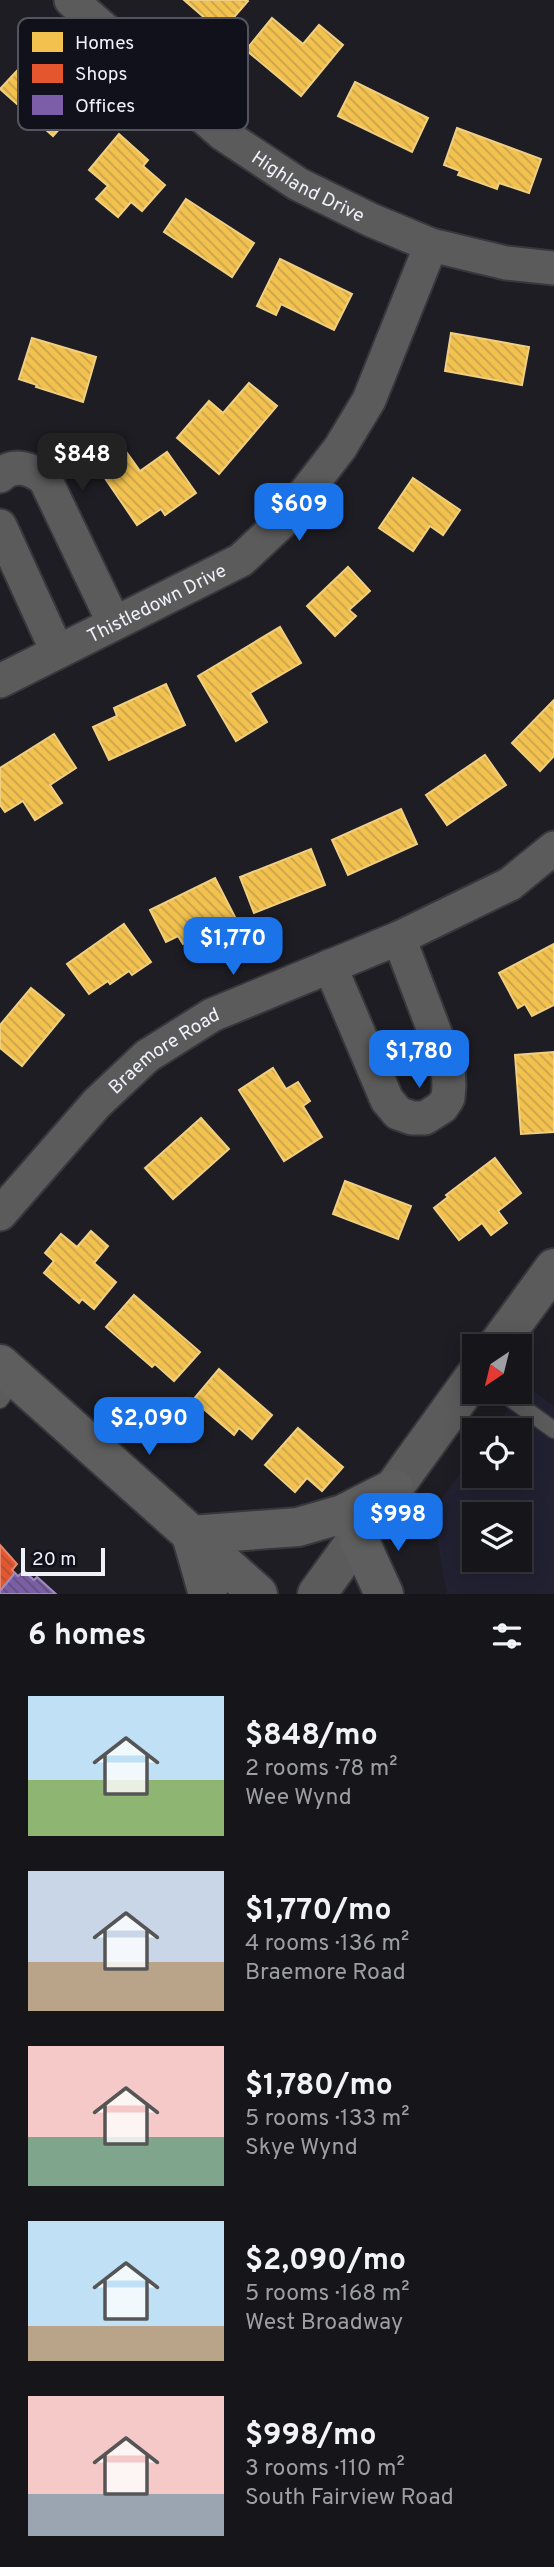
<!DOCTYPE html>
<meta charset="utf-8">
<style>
:root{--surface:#16161a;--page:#232327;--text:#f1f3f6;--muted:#9e9fa2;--line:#353539;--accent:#1a73e8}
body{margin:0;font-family:Overpass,sans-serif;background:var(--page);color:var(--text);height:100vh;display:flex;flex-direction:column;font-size:26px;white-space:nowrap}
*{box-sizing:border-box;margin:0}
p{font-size:23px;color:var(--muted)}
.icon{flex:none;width:38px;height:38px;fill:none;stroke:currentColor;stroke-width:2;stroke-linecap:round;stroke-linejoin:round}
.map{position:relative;height:1594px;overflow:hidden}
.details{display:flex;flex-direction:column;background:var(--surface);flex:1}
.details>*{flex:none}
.needle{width:46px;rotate:215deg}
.tools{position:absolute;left:462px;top:1334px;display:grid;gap:14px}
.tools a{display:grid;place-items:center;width:70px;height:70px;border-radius:0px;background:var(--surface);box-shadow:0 4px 18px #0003,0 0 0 2px var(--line);font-size:35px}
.scale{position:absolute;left:21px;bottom:18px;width:84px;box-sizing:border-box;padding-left:7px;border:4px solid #f0f0f9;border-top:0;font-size:19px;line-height:24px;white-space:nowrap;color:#f0f0f9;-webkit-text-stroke:5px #11111c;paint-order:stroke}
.price{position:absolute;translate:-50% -60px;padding:0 16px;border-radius:14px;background:var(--accent);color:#fff;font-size:23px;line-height:46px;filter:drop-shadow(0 2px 4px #0008)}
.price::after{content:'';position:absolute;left:50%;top:42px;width:21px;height:16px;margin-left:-10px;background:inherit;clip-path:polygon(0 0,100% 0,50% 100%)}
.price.on{background:#222;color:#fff}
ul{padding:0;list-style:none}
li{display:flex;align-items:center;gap:21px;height:175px;padding:0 28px}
li span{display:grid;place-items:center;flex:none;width:196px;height:140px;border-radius:0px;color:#555}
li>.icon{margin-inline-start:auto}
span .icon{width:84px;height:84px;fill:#fffc;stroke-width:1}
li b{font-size:30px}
h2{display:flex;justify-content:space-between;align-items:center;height:84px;padding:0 28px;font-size:30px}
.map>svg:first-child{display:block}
</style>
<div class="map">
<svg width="554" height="1594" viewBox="0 0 554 1594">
<defs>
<pattern id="homes-back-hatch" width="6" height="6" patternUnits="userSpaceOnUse" patternTransform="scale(1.75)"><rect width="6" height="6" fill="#f2c14e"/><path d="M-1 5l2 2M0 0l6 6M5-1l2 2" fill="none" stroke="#c8a34d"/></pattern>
<pattern id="shops-back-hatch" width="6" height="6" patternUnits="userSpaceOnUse" patternTransform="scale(1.75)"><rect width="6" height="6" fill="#e4572e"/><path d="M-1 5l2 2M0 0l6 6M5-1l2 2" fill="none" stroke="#ad5238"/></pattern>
<pattern id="offices-back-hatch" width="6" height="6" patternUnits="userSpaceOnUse" patternTransform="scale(1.75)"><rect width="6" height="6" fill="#7b5ea7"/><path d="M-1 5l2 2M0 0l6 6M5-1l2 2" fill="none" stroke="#5f5274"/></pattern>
</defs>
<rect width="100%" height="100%" fill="#1d1d23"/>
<path fill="#212132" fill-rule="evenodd" d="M526 1386 554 1406V1594H447L432 1511 474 1455V1475H520V1430H493ZM474 1514H520V1559H474Z"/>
<g fill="url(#homes-back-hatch)" stroke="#f1cf81" stroke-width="2">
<path d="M184 0H247L248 1 221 32Z"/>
<path d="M272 18 303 44 319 25 343 45 301 96 246 50Z"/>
<path d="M27 60 79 107 53 136 0 89Z"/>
<path d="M355 82 428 118 412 152 338 116Z"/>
<path d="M457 128 541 159 529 193 499 183 497 189 458 175 460 171 444 165Z"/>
<path d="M119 134 148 160 143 166 165 185 142 211 131 202 118 217 96 199 108 186 89 170Z"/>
<path d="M186 199 254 243 232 277 164 232Z"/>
<path d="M280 259 352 294 334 330 281 304 276 315 257 306Z"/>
<path d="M451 333 529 347 522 385 445 371Z"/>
<path d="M32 338 96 357 83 402 36 387 37 385 19 379Z"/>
<path d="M249 383 277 406 219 474 177 438 209 401 223 413Z"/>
<path d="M125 450 140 471 167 452 196 493 165 515 161 509 137 525 98 468Z"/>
<path d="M413 478 460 510 443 535 430 526 413 551 379 528Z"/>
<path d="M348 567 370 591 349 610 356 616 335 636 307 606Z"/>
<path d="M280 627 301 663 250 693 267 722 236 741 198 676Z"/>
<path d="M166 684 185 725 109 760 93 727 117 716 114 708Z"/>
<path d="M554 700V756L540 771 512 743Z"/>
<path d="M54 734 76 768 50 785 62 803 35 820 23 801 5 812 0 805V768Z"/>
<path d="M485 755 506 785 447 825 426 795Z"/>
<path d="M401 809 417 844 348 875 332 840Z"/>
<path d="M311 849 325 885 254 913 240 877Z"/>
<path d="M215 878 236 919 183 944 178 936 166 942 150 910Z"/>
<path d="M124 924 151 962 132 975 129 971 110 984 108 981 89 994 67 964Z"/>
<path d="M554 944V1005L532 1016 525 1004 518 1008 499 973Z"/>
<path d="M31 988 64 1015 22 1066 0 1048V1025Z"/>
<path d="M554 1052V1132L521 1134 515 1055Z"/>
<path d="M273 1068 286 1089 298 1082 310 1101 303 1106 322 1137 284 1161 239 1090Z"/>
<path d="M201 1118 229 1149 173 1199 145 1168Z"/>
<path d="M495 1158 521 1193 498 1211 507 1223 491 1235 482 1223 459 1240 434 1208 448 1197 446 1195Z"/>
<path d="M345 1181 411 1206 398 1239 333 1214Z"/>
<path d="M91 1231 108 1246 94 1263 116 1282 94 1309 82 1299 79 1303 44 1273 54 1261 45 1253 61 1234 77 1247Z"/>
<path d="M134 1295 200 1352 174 1381 155 1364 152 1367 106 1327Z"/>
<path d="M219 1369 272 1415 252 1439 239 1428 234 1435 193 1400Z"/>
<path d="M298 1428 343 1467 322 1491 307 1478 295 1492 265 1465Z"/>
</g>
<path fill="url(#shops-back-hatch)" stroke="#e8856b" stroke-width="2" d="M0 1545 17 1564 12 1570 15 1573 0 1591Z"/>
<path fill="url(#offices-back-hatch)" stroke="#9e8ac0" stroke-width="2" d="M24 1571 34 1580 37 1577 56 1594H0V1591L15 1573 18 1576Z"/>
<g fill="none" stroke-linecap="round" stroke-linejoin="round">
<defs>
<g id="service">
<path d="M500 1391 554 1430"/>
<path d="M0 1400 16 1378"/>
</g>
<g id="minor">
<path id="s1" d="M71 0 223 134 298 184 371 220 431 245 506 263 554 268"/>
<path d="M0 476C13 462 32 469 45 479L114 623"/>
<path d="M0 526 57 651"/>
<path id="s2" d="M0 681 241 560 285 519 340 448 369 400 431 245"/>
<path d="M330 966 387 1100 398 1113 412 1118H425L442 1107 448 1098 449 1086 448 1067 399 938"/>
<path id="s3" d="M0 1214 97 1103 147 1056 212 1015 399 938 510 884 554 848"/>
</g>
<g id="tertiary">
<path d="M497 1346 554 1268"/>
<path d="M317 1594 474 1377"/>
</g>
<g id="secondary">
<path d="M0 1364 258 1594"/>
<path d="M358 1537 384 1594"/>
<path d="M208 1594 191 1535 298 1527 343 1514 394 1488"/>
</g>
</defs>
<use href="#service" stroke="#37373c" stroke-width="19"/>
<use href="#minor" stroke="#37373c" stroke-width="37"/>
<use href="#tertiary" stroke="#37373c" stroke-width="42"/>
<use href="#secondary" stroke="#37373c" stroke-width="42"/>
<use href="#service" stroke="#5a5b5a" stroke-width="16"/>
<use href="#minor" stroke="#5a5b5a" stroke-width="33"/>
<use href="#tertiary" stroke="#5a5b5a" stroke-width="38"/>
<use href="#secondary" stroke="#5e5e5e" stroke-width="38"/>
</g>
<g text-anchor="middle" stroke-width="7" stroke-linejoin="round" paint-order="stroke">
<g font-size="19" fill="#f0f0f9" stroke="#11111c">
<text dy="7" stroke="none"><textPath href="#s1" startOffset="303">Highland Drive</textPath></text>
<text dy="7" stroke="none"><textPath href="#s2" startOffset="175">Thistledown Drive</textPath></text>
<text dy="7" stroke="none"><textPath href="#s3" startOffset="233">Braemore Road</textPath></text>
</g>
</g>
<rect x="18" y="18" width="230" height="112" rx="10" fill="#11111c" stroke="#54545e" stroke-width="2"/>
<rect x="32" y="32" width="31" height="20" fill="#f2c14e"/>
<rect x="32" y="64" width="31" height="19" fill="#e4572e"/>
<rect x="32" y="95" width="31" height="20" fill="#7b5ea7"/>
<g font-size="19" fill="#f0f0f9">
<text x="75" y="49">Homes</text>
<text x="75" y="80">Shops</text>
<text x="75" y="112">Offices</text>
</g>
</svg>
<div class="tools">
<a><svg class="needle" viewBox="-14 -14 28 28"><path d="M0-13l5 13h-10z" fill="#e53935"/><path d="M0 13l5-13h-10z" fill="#9e9fa2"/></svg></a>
<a><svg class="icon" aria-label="locate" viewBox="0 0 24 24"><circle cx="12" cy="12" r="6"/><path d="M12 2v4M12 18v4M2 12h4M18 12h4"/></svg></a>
<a><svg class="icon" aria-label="layers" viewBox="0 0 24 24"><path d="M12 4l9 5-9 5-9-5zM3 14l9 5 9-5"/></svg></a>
</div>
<div class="scale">20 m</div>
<b class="price on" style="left:82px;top:493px">$848</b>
<b class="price" style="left:299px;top:543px">$609</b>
<b class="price" style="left:233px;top:977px">$1,770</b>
<b class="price" style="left:419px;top:1090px">$1,780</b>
<b class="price" style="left:149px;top:1457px">$2,090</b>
<b class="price" style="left:398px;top:1553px">$998</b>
</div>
<section class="details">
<h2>6 homes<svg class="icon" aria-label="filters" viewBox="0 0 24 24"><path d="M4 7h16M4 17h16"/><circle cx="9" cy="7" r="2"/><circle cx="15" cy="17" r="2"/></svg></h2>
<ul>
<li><span style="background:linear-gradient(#bfe0f5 60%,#8fb573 0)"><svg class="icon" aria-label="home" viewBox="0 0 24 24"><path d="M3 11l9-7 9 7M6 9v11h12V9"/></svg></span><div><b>$848/mo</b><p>2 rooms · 78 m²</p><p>Wee Wynd</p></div></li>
<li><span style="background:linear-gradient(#c9d6e8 65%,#b9a48a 0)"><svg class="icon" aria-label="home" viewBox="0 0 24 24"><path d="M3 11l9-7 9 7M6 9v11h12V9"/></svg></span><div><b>$1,770/mo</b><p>4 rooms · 136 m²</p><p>Braemore Road</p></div></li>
<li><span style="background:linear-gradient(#f6c9c9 65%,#7fa58c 0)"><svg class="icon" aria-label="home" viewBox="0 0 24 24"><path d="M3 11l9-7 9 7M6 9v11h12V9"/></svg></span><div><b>$1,780/mo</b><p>5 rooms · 133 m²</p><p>Skye Wynd</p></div></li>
<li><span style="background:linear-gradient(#bfe0f5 75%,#b9a48a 0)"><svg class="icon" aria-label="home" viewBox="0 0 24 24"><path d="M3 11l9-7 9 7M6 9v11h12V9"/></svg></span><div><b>$2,090/mo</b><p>5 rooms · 168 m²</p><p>West Broadway</p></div></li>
<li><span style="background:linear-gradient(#f6c9c9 70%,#9aa5b1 0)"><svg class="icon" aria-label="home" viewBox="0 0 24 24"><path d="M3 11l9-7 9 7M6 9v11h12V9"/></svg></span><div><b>$998/mo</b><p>3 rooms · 110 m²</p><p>South Fairview Road</p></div></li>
</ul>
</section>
